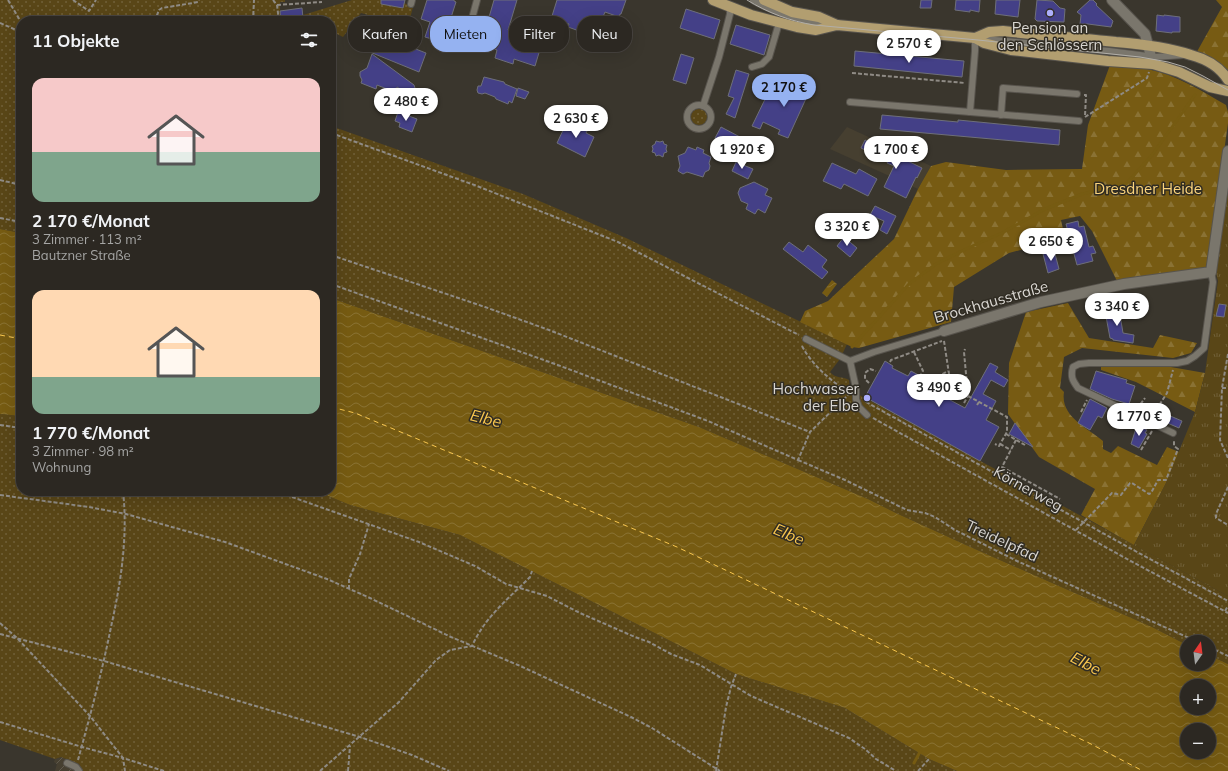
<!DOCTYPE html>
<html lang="de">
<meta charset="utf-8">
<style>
:root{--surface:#2c2822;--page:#34302a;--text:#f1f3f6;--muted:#a6a6a5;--line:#484440;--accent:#95b2f1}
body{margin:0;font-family:Mulish,sans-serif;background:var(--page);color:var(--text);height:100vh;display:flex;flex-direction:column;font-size:15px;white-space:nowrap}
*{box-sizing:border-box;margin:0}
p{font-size:13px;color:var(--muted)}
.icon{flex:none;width:22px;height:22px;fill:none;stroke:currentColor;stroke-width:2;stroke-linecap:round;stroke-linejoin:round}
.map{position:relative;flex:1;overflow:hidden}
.sheet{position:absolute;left:16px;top:16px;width:320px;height:480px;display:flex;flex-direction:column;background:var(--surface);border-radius:16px;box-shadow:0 4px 16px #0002,0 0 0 1px var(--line)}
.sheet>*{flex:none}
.top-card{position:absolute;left:348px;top:16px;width:380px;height:36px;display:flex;gap:8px}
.needle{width:26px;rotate:14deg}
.tools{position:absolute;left:1180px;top:635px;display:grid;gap:8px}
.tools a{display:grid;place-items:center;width:36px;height:36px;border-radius:50%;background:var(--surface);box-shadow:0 4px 16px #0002,0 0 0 1px var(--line);font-size:20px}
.price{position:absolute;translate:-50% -34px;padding:0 9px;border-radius:14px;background:#fff;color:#222;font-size:13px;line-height:26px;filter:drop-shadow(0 1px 2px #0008)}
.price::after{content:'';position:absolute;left:50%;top:24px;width:12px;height:9px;margin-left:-6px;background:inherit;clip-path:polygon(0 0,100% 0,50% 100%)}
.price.selected{background:var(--accent);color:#111}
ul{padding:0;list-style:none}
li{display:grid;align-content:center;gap:8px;height:212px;padding:0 16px}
li span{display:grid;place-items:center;height:124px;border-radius:12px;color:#555}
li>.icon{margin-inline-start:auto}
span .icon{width:72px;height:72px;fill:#fffc;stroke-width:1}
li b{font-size:17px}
h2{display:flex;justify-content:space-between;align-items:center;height:48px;padding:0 16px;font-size:17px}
.chip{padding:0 14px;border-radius:16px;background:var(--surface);box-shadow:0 4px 16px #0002,0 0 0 1px var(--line);font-size:14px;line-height:36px}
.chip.selected{background:var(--accent);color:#111}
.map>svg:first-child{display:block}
</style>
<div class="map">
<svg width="1228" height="771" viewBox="0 0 1228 771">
<defs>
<pattern id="industrial-furrows" width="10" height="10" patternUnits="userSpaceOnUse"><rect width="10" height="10" fill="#463f30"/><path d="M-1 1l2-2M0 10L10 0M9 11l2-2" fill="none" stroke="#605a4d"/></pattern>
<pattern id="grass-dots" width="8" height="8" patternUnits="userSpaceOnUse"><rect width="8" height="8" fill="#594617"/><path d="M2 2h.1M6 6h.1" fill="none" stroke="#706038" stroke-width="1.8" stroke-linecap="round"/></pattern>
<pattern id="forest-firs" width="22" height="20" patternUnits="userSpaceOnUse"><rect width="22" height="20" fill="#775b13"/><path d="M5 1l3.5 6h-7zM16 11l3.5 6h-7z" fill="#8a7234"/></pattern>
<pattern id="park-tufts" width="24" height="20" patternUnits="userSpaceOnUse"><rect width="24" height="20" fill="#594617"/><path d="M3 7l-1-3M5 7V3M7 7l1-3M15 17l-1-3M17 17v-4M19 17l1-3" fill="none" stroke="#706038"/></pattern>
<pattern id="water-waves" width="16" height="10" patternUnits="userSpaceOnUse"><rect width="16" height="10" fill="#765b12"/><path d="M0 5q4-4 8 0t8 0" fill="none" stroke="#897233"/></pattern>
</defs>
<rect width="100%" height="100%" fill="#3a362d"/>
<path fill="#463f30" d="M847 127 931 166 918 189 830 149Z"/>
<path fill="url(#industrial-furrows)" d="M61 757 79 764 83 771H55L57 764 54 762 55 759Z"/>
<g fill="url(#grass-dots)">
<path d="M0 0H285V2H280V11L281 21 303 18V15L352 0H382L381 4 403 8 404 3 413 7 408 26 361 13 343 37 337 34 331 43V21H21V233L0 229Z"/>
<circle cx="699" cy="117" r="8"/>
<path d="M331 126 523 194 626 238 847 344 840 359 830 372C836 379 842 376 849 380L850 390 1228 596V664L1209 655V642H1187V645L1152 627 966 545 896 513 868 499 699 427 331 298Z"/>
<path d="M0 414 21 416V491H316L350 505 460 535 736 674 845 708 929 759 957 771H83L79 764 61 757 55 759 0 740Z"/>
</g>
<g fill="url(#forest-firs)">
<path d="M1216 0H1228V74L1194 57 1222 7Z"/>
<path d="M1110 65C1122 66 1135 67 1147 69 1175 74 1202 91 1226 105L1228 112V123L1208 268 1117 281 1092 231 1080 216 1061 220 1065 238 1009 253 954 287 951 322 859 348 852 347 800 322 805 311 828 301 894 239 918 189 931 166 946 162 1006 170 1082 169 1088 125Z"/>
<path d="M1068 303 1089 338 1153 348 1160 335 1197 343 1191 353 1173 358 1082 348 1064 357 1060 388 1064 392C1060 417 1088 428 1103 441V449L1111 453 1118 446 1157 465 1167 447 1179 452 1166 483 1134 545 1081 515 1095 489 1039 457 1008 414 1009 363 1026 312Z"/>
<path d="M1165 366 1205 373 1195 412 1136 382 1101 370V367Z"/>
</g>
<path fill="url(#park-tufts)" d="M1228 185V596L1134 545 1166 483 1195 412 1205 373 1218 281 1215 269Z"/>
<g fill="url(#water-waves)" fill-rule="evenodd">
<path d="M0 229 21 233V416L0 414Z"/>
<path d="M832 280 837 284 827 297 822 293Z"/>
<path d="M331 298 699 427 868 499 896 513 966 545 1152 627 1187 645V664H1209V655L1228 664V771H957L929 759 845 708 736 674 460 535 350 505 316 491H331ZM1187 686H1209V708H1187ZM1187 730H1209V752H1187Z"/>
</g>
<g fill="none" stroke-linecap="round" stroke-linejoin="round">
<g stroke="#765b12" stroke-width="3">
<path d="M852 347 909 284 936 264 970 247 1002 233 1043 210 1082 194 1126 184 1152 155 1195 95"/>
<path d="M914 763 921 750"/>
</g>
<g stroke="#f8c64e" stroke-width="1" stroke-dasharray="5 4" stroke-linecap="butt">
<path d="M0 335 21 339"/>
<path d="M331 407 355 413 677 547 1089 743 1143 771"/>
</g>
</g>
<g fill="#444087" stroke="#6e6f7a">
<path d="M381 0H405L403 8 381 4Z"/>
<path d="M427 0H454V1L456 2 448 27H446L442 42 425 37 430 22 421 19Z"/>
<path d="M494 0H517L508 30 530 37 531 33 544 36 535 66 514 59 513 64 495 58 497 50 481 45Z"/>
<path d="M557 0H626L621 14H620L619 17 605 12 599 26 594 24 591 31 582 29V32L568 27 569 24 562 22 563 19 552 16Z"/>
<path d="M921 0H932L931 8H920Z"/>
<path d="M956 0H980L979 12 970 10V12L955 10Z"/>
<path d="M996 0H1020L1018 17 995 14Z"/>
<path d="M1037 0 1053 1 1060 8 1065 9 1064 22 1037 21 1035 19Z"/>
<path d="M1090 0H1093L1097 4 1096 5 1113 21 1111 27 1088 24H1080L1081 15 1077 12Z"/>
<path d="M302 8 303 18 281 21 280 11Z"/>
<path d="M686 9 720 20 714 39 680 28Z"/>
<path d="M1157 15 1164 16V15L1180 17V32H1172V33L1156 31Z"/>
<path d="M736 25 770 35 764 55 730 44Z"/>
<path d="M372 32 426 53 419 72 365 50Z"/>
<path d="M855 51 964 61 962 77 854 66Z"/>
<path d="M372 54 414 85 416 91 414 98H409L408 100 403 98 399 94 398 87 389 92 387 89 377 85 376 89 361 83 362 80 360 76V72L367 68Z"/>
<path d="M681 54 694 58 686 84 673 80Z"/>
<path d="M736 70 749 74 735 118 726 114 734 98 728 96Z"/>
<path d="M484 77 504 82 505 84 517 89 512 103 509 101 508 104 496 99 495 97 485 93 482 94 478 93 477 90 478 86H481Z"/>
<path d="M797 77 804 80 805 77 814 81 788 138 778 134 780 130 763 122 760 129 752 126 769 91 787 99Z"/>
<path d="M518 88 529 92 525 99 516 96Z"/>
<path d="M398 112 417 119 412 132 399 127 400 123 395 121Z"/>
<path d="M882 115 958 122V120L1060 130 1059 145 880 129Z"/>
<path d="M566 124 575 128 577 124 588 129 586 133 594 137 585 157 557 143Z"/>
<path d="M721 127 763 149 759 158 715 138Z"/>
<path d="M865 140 922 168 917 178 916 177 906 198 884 187 894 166 887 163 888 161 861 148Z"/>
<path d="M656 141 660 142 663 141 664 144 667 145 666 149 667 152 664 153 663 157 659 155 656 156 655 153 652 152 653 149 652 146 655 144Z"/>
<path d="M688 147 696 150 697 147 704 150 703 153 711 157 709 163 710 166 709 170 705 172 703 177 687 172 683 174 678 171 680 166 678 156 685 153Z"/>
<path d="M736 162 753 169 748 179 732 171Z"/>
<path d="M832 163 856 174 859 169 877 179 868 196 844 184 841 189 823 181Z"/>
<path d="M754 182 768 189 765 195 772 198 765 213 758 209 755 214 746 209 748 204 741 201 738 193 740 188Z"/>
<path d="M875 206 896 216 887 234 880 230 884 221 870 215Z"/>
<path d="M1078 221 1079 227 1084 226 1089 247 1093 246 1096 253 1091 254 1093 261 1077 265 1066 224Z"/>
<path d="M844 237 857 248 850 257 837 246Z"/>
<path d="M789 242 803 252 808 245 827 260 822 267 828 272 822 279 783 249Z"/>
<path d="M1054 250 1059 269 1048 273 1043 254Z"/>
<path d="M1219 304 1226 305 1224 317 1216 316Z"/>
<path d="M1119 309 1123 333 1134 335 1133 343 1113 340V339L1110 338 1105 311Z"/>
<path d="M885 361 893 366 892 368 908 376 911 371 926 379 923 385 942 395V394L950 398V400L965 408 990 363 998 367 995 372 1008 380 1004 387 991 380 983 394 996 401 986 420 999 427 980 461 865 397Z"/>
<path d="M1096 371 1127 380 1126 383 1135 386 1129 404 1112 399 1090 389Z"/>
<path d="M1090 399 1107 408 1102 418 1098 416 1090 430 1078 423Z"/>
<path d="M1168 415 1182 421 1179 428 1165 422Z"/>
<path d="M1015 423 1033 447 1009 434Z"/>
<path d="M1137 425 1147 430 1145 433 1147 434 1139 448 1131 444Z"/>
</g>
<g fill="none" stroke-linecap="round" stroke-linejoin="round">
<defs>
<g id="lane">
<path d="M753 0C776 14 801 21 828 24"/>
<path d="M411 4 412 0"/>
<path d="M467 37 477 0"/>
<path d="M752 67 762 64 769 57 779 23"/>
<path d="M850 102 1079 121"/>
<circle cx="699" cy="117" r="12"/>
<path d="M703 106 719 57 730 14V6"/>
<path d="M970 112 975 51V38L1109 51 1155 57 1183 55"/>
<path d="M1001 115 1003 88 1077 94"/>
<path d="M806 339 850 361"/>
<path d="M850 361 874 352 944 331"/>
<path d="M850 361 856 388V399L859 407 867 415"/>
<path d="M1173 433 1078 388C1073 381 1070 377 1073 367L1079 364 1089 363H1177L1187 361 1195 356 1204 348 1213 282 1211 272"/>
<path d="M67 763 76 767 79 771"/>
</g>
<g id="street">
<path d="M1112 0 1145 34 1153 64"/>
<path d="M944 331 1041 302 1124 284 1211 272 1228 151"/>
</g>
<g id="primary">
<path d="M713 0 751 15 797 27 816 30 837 25 975 38 984 43 1011 50 1108 61 1153 64 1179 72 1210 87 1228 91"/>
<path d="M764 0 792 12 819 17 837 25"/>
<path d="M975 38 989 32 1003 31C1040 35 1078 38 1116 42 1141 44 1167 47 1191 55 1206 59 1220 67 1228 80"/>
</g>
</defs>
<use href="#lane" stroke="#58544d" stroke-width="8"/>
<use href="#street" stroke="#58544d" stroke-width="12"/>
<use href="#primary" stroke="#58544d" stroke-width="12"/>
<g stroke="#8f8b85" stroke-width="2" stroke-dasharray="4 2" stroke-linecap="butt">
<path d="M8 0 21 22"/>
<path d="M73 0 89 11 96 0"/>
<path d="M273 0 277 5 279 21"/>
<path d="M277 5 322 2"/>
<path d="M160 21 157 15 159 10 162 8 193 3 198 2 199 0"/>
<path d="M253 21 254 0"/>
<path d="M0 23 21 32"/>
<path d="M852 73 965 83"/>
<path d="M1084 95H1086L1085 116"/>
<path d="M1085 117 1147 78 1149 72"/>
<path d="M331 133 477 186 618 242 799 335"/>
<path d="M0 180 21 185"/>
<path d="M0 218 21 222"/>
<path d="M331 255 485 307 549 330 810 432"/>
<path d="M331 284 555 364 708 421 798 460 810 432 848 395"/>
<path d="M944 341 951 387 947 394"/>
<path d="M802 346C812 365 830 380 848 392"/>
<path d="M914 352 923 371 921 374"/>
<path d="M1228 354 1222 388 1220 440 1228 458"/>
<path d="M890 362 891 360 942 341"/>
<path d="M932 380 948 371"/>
<path d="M869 383 865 379V373L870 369 876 371"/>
<path d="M1222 388H1228"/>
<path d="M968 396 1007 417V432L999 446 995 444"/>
<path d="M866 402 1137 552 1228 601"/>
<path d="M964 403 968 396 964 352 965 349"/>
<path d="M977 405 979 402"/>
<path d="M1137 409 1145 398"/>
<path d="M1081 412 1087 400"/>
<path d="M1153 415 1167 393 1173 370"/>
<path d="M1117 417 1124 421 1126 418"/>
<path d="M873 418 1127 559 1228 613"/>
<path d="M0 425 21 428"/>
<path d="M1006 434 1025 445"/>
<path d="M1016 440 1002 467 1060 499"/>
<path d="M1000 444 1011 450"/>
<path d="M1141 450 1152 431"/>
<path d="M798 460 845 480 907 510 925 513 935 517 955 530 1017 561 1198 642"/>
<path d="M1228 487 1216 514V518L1228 525"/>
<path d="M275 491 419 542 475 566 506 584 547 596 580 613 635 637 649 642 671 654 700 665 751 696 849 738 865 749 876 759 896 771"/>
<path d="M0 495 89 507 126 514 225 542 327 579 370 598 451 637 518 665 631 717 652 728 720 771"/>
<path d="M1076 530 1112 493 1121 495 1130 483H1132L1149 494 1151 493 1158 480H1166L1178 449 1174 446V440"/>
<path d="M349 589V579L360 554 369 524"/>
<path d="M1225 611 1228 606"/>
<path d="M0 623 17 638 90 716 123 758 164 771"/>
<path d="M0 634 104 661 360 737 412 755 449 771"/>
<path d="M1209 647 1228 656"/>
<path d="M0 722 82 747 123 758 125 771"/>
<path d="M78 760C90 716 102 672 111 627 121 582 128 537 123 491"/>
<path d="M320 771 399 702 436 660 450 650 472 646C485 617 508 599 530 577L532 571"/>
<path d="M348 771 350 746"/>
<path d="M716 771 726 707 731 687 736 674"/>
<path d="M918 771 929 759"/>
</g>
<use href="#lane" stroke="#7a766c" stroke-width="6"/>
<use href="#street" stroke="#7a766c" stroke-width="10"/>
<use href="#primary" stroke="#b29e70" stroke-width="10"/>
<path stroke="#b2afa9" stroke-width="1" d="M747 0C768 13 790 21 814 25L978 40 1140 57 1168 62 1185 67 1203 76 1228 90"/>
</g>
<g fill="#adaffb" stroke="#302c23" stroke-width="1.5">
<circle cx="1050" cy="13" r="4"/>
<circle cx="867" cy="398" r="4"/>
</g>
<g text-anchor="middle" stroke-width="3" stroke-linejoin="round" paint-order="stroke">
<g font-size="15" fill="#d9d6d1" stroke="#302c23">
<text x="1050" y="33">Pension an<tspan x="1050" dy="17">den Schlössern</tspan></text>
<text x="859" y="394" text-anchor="end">Hochwasser<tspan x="859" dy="17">der Elbe</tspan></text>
</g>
<g font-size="15" fill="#fbd47c" stroke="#302c23">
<text x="1148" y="194">Dresdner Heide</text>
</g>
<g font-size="15" fill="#d9d6d1" stroke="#302c23">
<text transform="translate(991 302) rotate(-16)" y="5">Brockhausstraße</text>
<text transform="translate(1028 489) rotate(29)" y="5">Körnerweg</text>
<text transform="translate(1002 541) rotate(25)" y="5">Treidelpfad</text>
</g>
<g font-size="16" font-style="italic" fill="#f8c64e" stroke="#302c23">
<text transform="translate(486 418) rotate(14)" y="6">Elbe</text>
<text transform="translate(789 534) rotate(23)" y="6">Elbe</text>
<text transform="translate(1086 663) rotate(28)" y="6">Elbe</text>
</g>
</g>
</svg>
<div class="tools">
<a><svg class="needle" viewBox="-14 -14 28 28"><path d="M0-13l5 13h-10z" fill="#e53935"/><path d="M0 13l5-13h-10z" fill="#a6a6a5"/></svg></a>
<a>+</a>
<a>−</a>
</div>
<b class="price" style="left:909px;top:64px">2 570 €</b>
<b class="price selected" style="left:784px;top:108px">2 170 €</b>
<b class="price" style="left:406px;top:122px">2 480 €</b>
<b class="price" style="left:576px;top:139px">2 630 €</b>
<b class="price" style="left:742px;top:170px">1 920 €</b>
<b class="price" style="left:896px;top:170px">1 700 €</b>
<b class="price" style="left:847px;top:247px">3 320 €</b>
<b class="price" style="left:1051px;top:262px">2 650 €</b>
<b class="price" style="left:1117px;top:327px">3 340 €</b>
<b class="price" style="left:939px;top:408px">3 490 €</b>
<b class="price" style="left:1139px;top:437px">1 770 €</b>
<div class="top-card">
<a class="chip">Kaufen</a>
<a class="chip selected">Mieten</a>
<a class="chip">Filter</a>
<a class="chip">Neu</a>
</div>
<section class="sheet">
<h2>11 Objekte<svg class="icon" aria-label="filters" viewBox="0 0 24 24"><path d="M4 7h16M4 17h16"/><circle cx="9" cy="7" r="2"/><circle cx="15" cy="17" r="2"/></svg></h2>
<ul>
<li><span style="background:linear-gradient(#f6c9c9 60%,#7fa58c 0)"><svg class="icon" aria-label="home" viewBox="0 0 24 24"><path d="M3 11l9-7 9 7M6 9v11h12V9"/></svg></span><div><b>2 170 €/Monat</b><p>3 Zimmer · 113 m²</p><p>Bautzner Straße</p></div></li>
<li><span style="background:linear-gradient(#ffd9b3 70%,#7fa58c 0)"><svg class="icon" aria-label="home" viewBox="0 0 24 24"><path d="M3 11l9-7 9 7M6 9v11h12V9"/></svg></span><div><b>1 770 €/Monat</b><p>3 Zimmer · 98 m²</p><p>Wohnung</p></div></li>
</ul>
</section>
</div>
